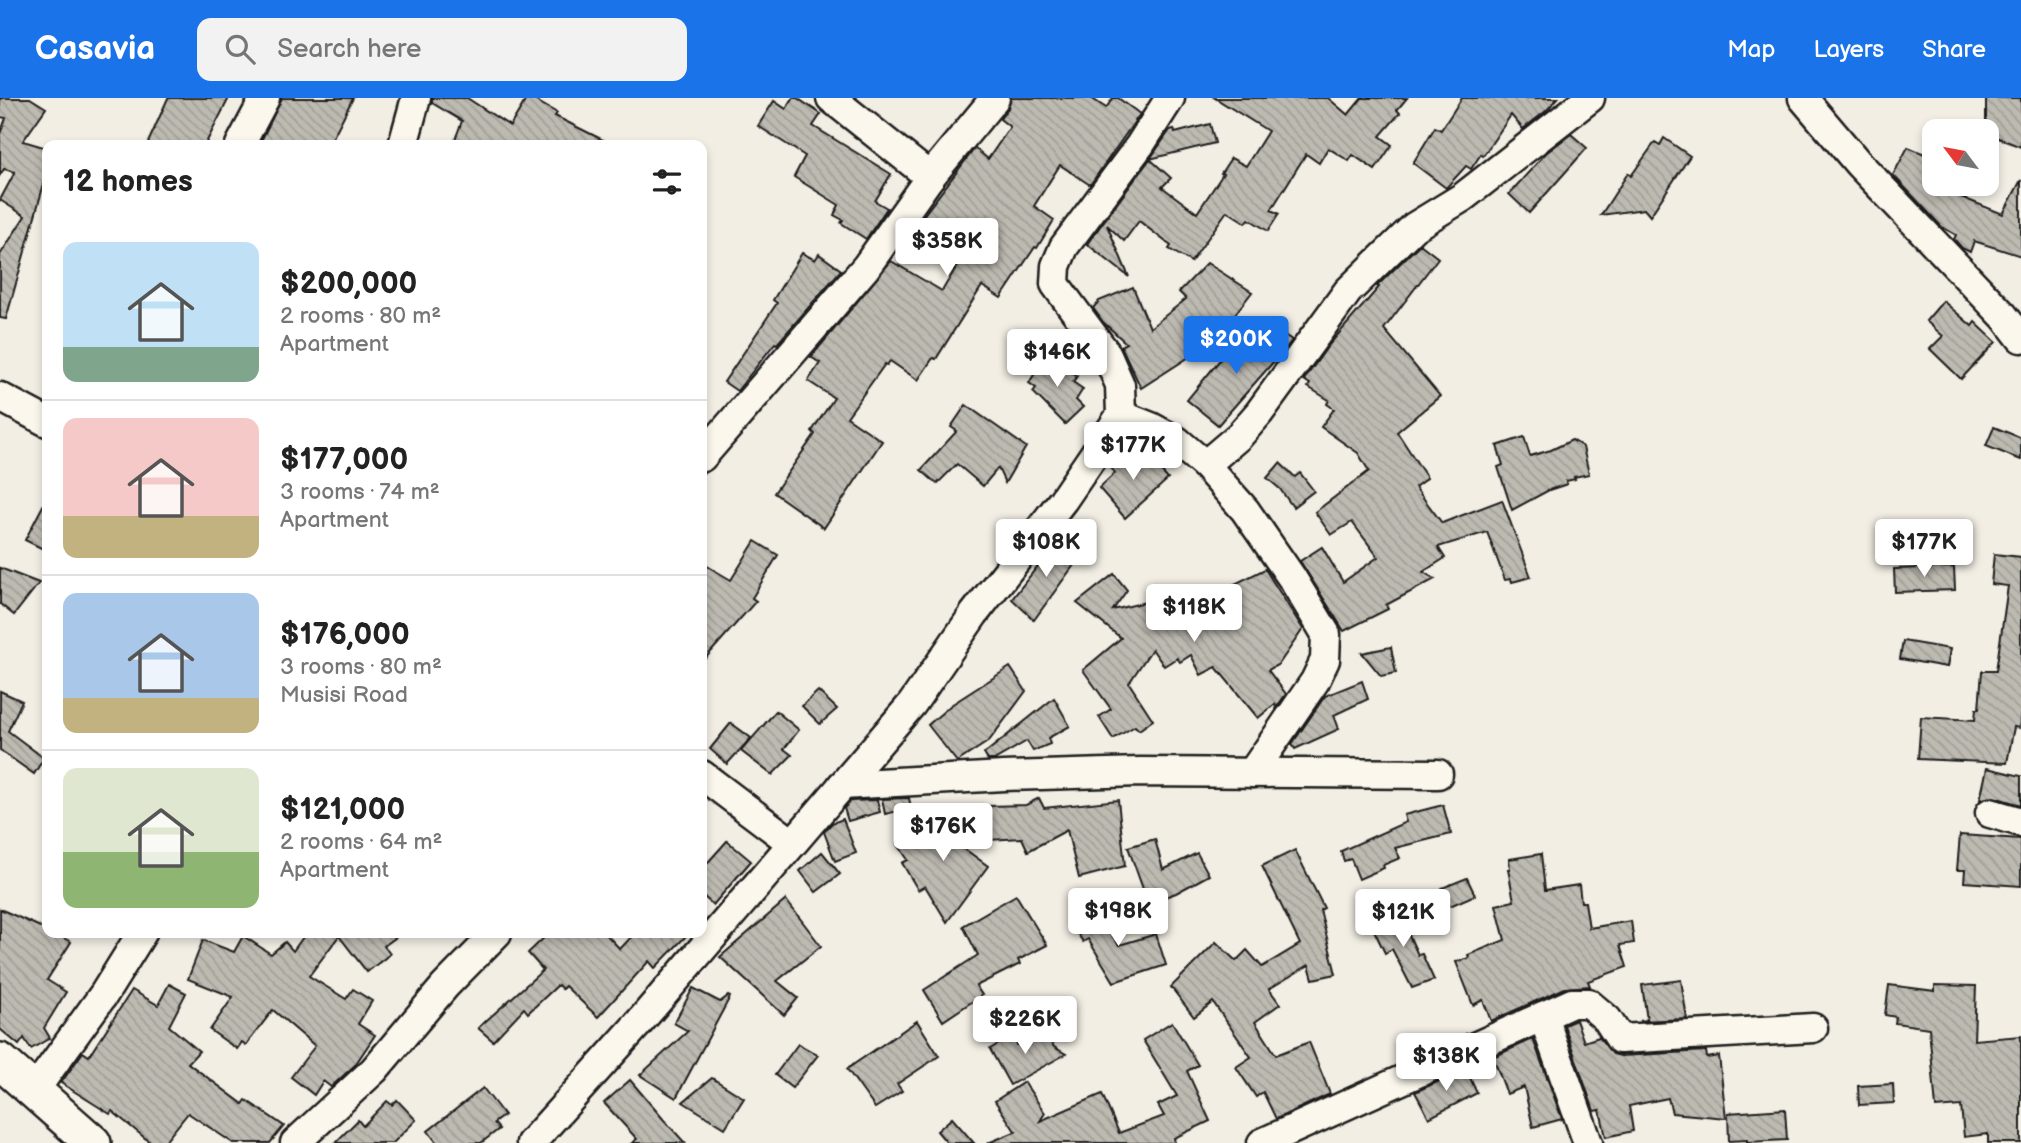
<!DOCTYPE html>
<meta charset="utf-8">
<style>
:root{--surface:#fff;--page:#f2f2f2;--text:#222;--muted:#767676;--line:#e0e0e0;--accent:#1a73e8}
body{margin:0;font-family:"Balsamiq Sans",sans-serif;background:var(--page);color:var(--text);height:100vh;display:flex;flex-direction:column;font-size:26px;white-space:nowrap}
*{box-sizing:border-box;margin:0}
p{font-size:23px;color:var(--muted)}
.icon{flex:none;width:38px;height:38px;fill:none;stroke:currentColor;stroke-width:2;stroke-linecap:round;stroke-linejoin:round}
.map{position:relative;flex:1;overflow:hidden}
.panel{position:absolute;left:42px;top:42px;width:665px;height:798px;display:flex;flex-direction:column;background:var(--surface);border-radius:14px;box-shadow:0 4px 10px #0003}
.panel>*{flex:none}
.needle{width:46px;rotate:302deg}
.tools{position:absolute;left:1922px;top:21px;display:grid;gap:14px}
.tools a{display:grid;place-items:center;width:77px;height:77px;border-radius:14px;background:var(--surface);box-shadow:0 4px 10px #0003;font-size:35px}
.price{position:absolute;translate:-50% -60px;padding:0 16px;border-radius:7px;background:#fff;color:#222;font-size:23px;line-height:46px;filter:drop-shadow(0 2px 4px #0008)}
.price::after{content:'';position:absolute;left:50%;top:42px;width:21px;height:16px;margin-left:-10px;background:inherit;clip-path:polygon(0 0,100% 0,50% 100%)}
.price.selected{background:var(--accent);color:#fff}
ul{padding:0;list-style:none}
li{display:flex;align-items:center;gap:21px;height:175px;padding:0 21px}
li+li{border-top:2px solid var(--line)}
li span{display:grid;place-items:center;flex:none;width:196px;height:140px;border-radius:14px;color:#555}
li>.icon{margin-inline-start:auto}
span .icon{width:84px;height:84px;fill:#fffc;stroke-width:1}
li b{font-size:30px}
h2{display:flex;justify-content:space-between;align-items:center;height:84px;padding:0 21px;font-size:30px}
header{display:flex;align-items:center;gap:42px;box-sizing:border-box;height:98px;padding:0 35px;background:var(--accent);color:#fff}
header strong{font-size:33px}
nav{display:flex;gap:38px;margin-inline-start:auto;font-size:24px}
.search{width:490px;height:63px;background:var(--page);display:flex;align-items:center;gap:18px;box-sizing:border-box;padding:0 24px;border-radius:14px;color:var(--muted);font-size:26px}
.map>svg:first-child{display:block}
</style>
<header>
<strong>Casavia</strong>
<div class="search"><svg class="icon" aria-label="search" viewBox="0 0 24 24"><circle cx="10" cy="10" r="6"/><path d="M15 15l6 6"/></svg>Search here</div>
<nav><a>Map</a><a>Layers</a><a>Share</a></nav>
</header>
<div class="map">
<svg width="2021" height="1045" viewBox="0 0 2021 1045">
<defs>
<pattern id="building-back-hatch" width="6" height="6" patternUnits="userSpaceOnUse" patternTransform="scale(1.75)"><rect width="6" height="6" fill="#bdbab1"/><path d="M-1 5l2 2M0 0l6 6M5-1l2 2" fill="none" stroke="#a29f98"/></pattern>
</defs>
<rect width="100%" height="100%" fill="#f2eee4"/>
<filter id="ink" filterUnits="userSpaceOnUse"><feTurbulence type="fractalNoise" baseFrequency=".0143" numOctaves="2"/><feDisplacementMap in="SourceGraphic" scale="14" xChannelSelector="R" yChannelSelector="G"/><feConvolveMatrix kernelMatrix="1 2 1 2 8 2 1 2 1" color-interpolation-filters="sRGB"/></filter>
<g filter="url(#ink)">
<g fill="url(#building-back-hatch)" stroke="#1c1c1c" stroke-width="2">
<path d="M0 0H30L46 10 23 43 47 50V75L6 221 0 220V157L25 118 0 102 15 74 4 71 0 77V36L6 20 0 19Z"/>
<path d="M168 0H229L205 47H147Z"/>
<path d="M282 0H353L329 47H259Z"/>
<path d="M432 0H467L510 28 527 0H531L557 15 555 18 613 47H453L462 23 432 5Z"/>
<path d="M793 0H797L821 16 813 28 891 76 875 103 887 110 866 141 841 125 843 122 834 117 839 107 794 79 805 58 758 28 774 3 786 11Z"/>
<path d="M1011 0H1091L1106 10 1113 0H1118L1140 16 1090 87 1060 67 1034 108 1054 122 1037 150 1035 149 1001 200 982 188 936 261 933 260 918 282 890 263 887 267 885 266 847 319 882 343 824 430 774 395 815 336 812 333 834 300 808 283 820 265 811 259 891 163 942 193 963 158 917 126 975 50 988 61 1010 29 1000 21 1008 10Z"/>
<path d="M1215 0H1328L1348 17 1362 0H1407L1397 12 1400 15 1380 38 1392 47 1375 72 1353 57 1349 63 1328 50 1319 65 1306 56 1271 112 1279 116 1268 133 1249 121 1246 125 1227 113 1191 164 1169 151 1171 148 1139 123 1124 143 1107 127 1129 179 1087 146 1150 61 1171 80 1162 89 1197 115 1223 76 1221 75 1231 60 1246 68 1268 33Z"/>
<path d="M1462 0H1558L1546 13 1523 31 1511 17 1483 58 1481 56 1471 71 1466 68 1446 90 1413 65 1435 29 1441 32Z"/>
<path d="M1986 0H2021V49L1986 35Z"/>
<path d="M1210 26 1215 45 1150 61 1170 32 1174 31 1175 35Z"/>
<path d="M1571 36 1587 50 1529 115 1509 96 1546 55Z"/>
<path d="M1664 40 1690 58 1650 118 1644 111 1601 117 1628 75 1631 78 1655 44 1660 47Z"/>
<path d="M1908 49 1934 60V86H1946L1943 92 2003 116 2021 82V158L1974 143 1970 154 1962 150 1954 141 1956 137 1942 129 1893 77Z"/>
<path d="M1420 146 1438 160 1384 231 1440 298 1397 334 1427 380 1415 389 1442 425 1502 402 1531 479 1512 484 1511 481 1505 482 1487 434 1438 449 1445 460 1423 474 1435 481 1386 507 1388 511 1344 533 1300 463 1322 449 1343 484 1378 459 1352 424 1331 437 1315 414 1369 373 1358 355 1321 329 1334 311 1327 306 1329 302 1308 289 1310 286 1304 282 1328 248 1379 189 1377 188Z"/>
<path d="M802 155 815 162 819 156 841 172 777 246 775 245 737 293 724 284 777 205 773 202Z"/>
<path d="M1207 165 1252 194 1214 243 1141 290 1121 248 1126 245 1103 224 1093 210 1099 203 1133 189 1150 230 1186 201 1179 194Z"/>
<path d="M1943 203 1972 228 1975 224 1996 244 1961 281 1930 251 1943 238 1926 223Z"/>
<path d="M1272 229 1292 242 1277 263 1275 262 1218 327 1187 302 1232 247 1248 261Z"/>
<path d="M1046 257 1077 278 1073 284 1083 291 1076 302 1083 309 1065 326 1033 294 1036 290 1029 285Z"/>
<path d="M966 307 1026 349 1005 385 998 370 983 388 957 366 937 386 921 372 957 333 951 329Z"/>
<path d="M1994 329 2021 340V362L1986 348Z"/>
<path d="M1524 339 1530 358 1551 352 1572 342 1583 349 1589 376 1574 379 1575 381 1566 383 1567 386 1549 392 1512 412 1498 369 1503 367 1497 348Z"/>
<path d="M1141 351 1168 381 1125 420 1099 390 1115 375 1111 370 1129 354 1132 358Z"/>
<path d="M1280 365 1295 379 1300 375 1314 393 1293 409 1280 391 1267 380Z"/>
<path d="M47 400V453L25 442Z"/>
<path d="M755 443 778 457 752 500 756 503 702 564V465L731 482Z"/>
<path d="M1076 445 1079 460 1034 522 1012 501 1052 450Z"/>
<path d="M1994 456 2021 459V614L2019 630 2014 629 2007 665 1918 661 1921 619 1975 622 1976 611H1979L1982 573H1996L2008 488 1991 486Z"/>
<path d="M1954 469 1955 492 1895 494 1894 471Z"/>
<path d="M0 470 39 485 14 517 0 506Z"/>
<path d="M1265 471 1303 531 1279 566 1268 572 1286 596 1276 610 1275 606 1258 620 1216 569 1201 577 1191 557 1180 564 1177 560 1164 568 1152 551 1129 585 1153 622 1139 632 1135 628 1113 641 1099 619 1111 611 1083 572 1121 540 1077 505 1114 476 1127 492 1113 512 1150 503 1156 529 1182 512Z"/>
<path d="M1903 543 1950 551 1947 569 1900 561Z"/>
<path d="M1391 549 1396 575 1381 578 1362 555Z"/>
<path d="M1010 569 1026 593 989 643 957 664 928 627 951 607Z"/>
<path d="M1362 583 1368 601 1334 617 1339 631 1295 651 1292 646 1325 598Z"/>
<path d="M0 593 22 603 8 633 44 660 34 676 0 652Z"/>
<path d="M818 593 837 611 820 626 802 608Z"/>
<path d="M1054 600 1070 628 1048 640 1050 646 1033 653 1027 643 994 662H988L984 656Z"/>
<path d="M776 613 799 632 784 651 792 657 772 677 741 653Z"/>
<path d="M731 625 751 640 727 666 710 651Z"/>
<path d="M1987 670 2021 678V707L1994 699 1980 702Z"/>
<path d="M909 700 911 710 885 716 882 701Z"/>
<path d="M1039 700 1044 710 1118 702 1125 768 1079 780 1067 732 1028 753 1022 740 989 742 988 708 1026 707Z"/>
<path d="M877 702 880 714 848 723 844 710 851 703Z"/>
<path d="M1443 707 1451 736 1395 750 1400 760 1383 767 1384 770 1359 781 1351 761 1344 763 1341 753 1406 724 1404 717Z"/>
<path d="M945 713 983 742 955 744 988 768 947 824 925 788 918 792 902 765 908 762 897 745 915 732 919 747Z"/>
<path d="M843 721 856 755 835 763 824 734 832 725Z"/>
<path d="M1960 737 2021 741V788L1964 784 1965 772H1957Z"/>
<path d="M1155 741 1163 772 1197 755 1209 777 1176 795 1148 805 1128 749Z"/>
<path d="M727 743 751 763 713 807 702 797V771Z"/>
<path d="M1295 752 1324 810 1320 812 1336 876 1313 881 1309 867 1269 891 1280 906 1255 924 1276 957 1309 944 1330 996 1276 1021 1263 994 1256 999 1236 969 1251 959 1213 904 1194 919 1171 889 1216 844 1236 863 1247 852 1262 869 1300 846 1262 768Z"/>
<path d="M822 754 840 776 816 794 800 773Z"/>
<path d="M1541 756 1545 792 1579 787 1581 804H1585L1589 830 1631 823 1634 845 1620 847 1627 869 1588 883 1590 888 1565 890 1491 923 1483 902 1473 907 1456 864 1469 860 1468 857 1505 842 1496 807 1514 803 1508 771H1510L1509 761Z"/>
<path d="M1467 780 1475 797 1450 808 1442 790Z"/>
<path d="M1016 797 1047 847 1018 862 1020 866 976 888 982 897 943 923 924 892 978 857 963 828Z"/>
<path d="M786 802 821 848 777 883 798 900 784 917 720 859Z"/>
<path d="M1092 807 1119 847 1156 836 1166 867 1114 884 1088 841 1083 844 1069 823Z"/>
<path d="M0 811 47 832V835H55L71 844 47 882 66 894 44 930 50 940 31 951 24 940 19 947 0 931Z"/>
<path d="M1398 813 1418 857 1422 856 1434 882 1412 890 1392 851 1385 855 1371 826Z"/>
<path d="M306 835H402L384 848 390 856 367 874 339 838 309 878 346 901 353 891 372 903 358 926 375 937 355 967 331 989 323 983 314 997 291 979 315 948 273 912 246 947 242 944 237 951 210 932 233 899 188 881 203 842 234 854 243 838 271 856 285 844 293 853Z"/>
<path d="M549 835H605L620 851 635 835H689L655 870 649 863 598 919 565 888 562 891 558 887 528 915 524 910 493 943 478 930 543 872 528 855Z"/>
<path d="M1681 882 1687 921 1639 923 1647 922 1642 887Z"/>
<path d="M169 886 186 895 169 928 199 953 188 965 243 1006 246 1002 284 1028 270 1045H233L188 1015 164 1045H151L112 1013 110 1016 61 985 83 954 89 958 132 892 158 907Z"/>
<path d="M1889 887 1935 893V887L1976 888 1974 942 2021 938V1045H1988V1036L1964 1039 1961 1008 1936 1010 1929 930 1895 925 1896 919 1885 917Z"/>
<path d="M693 890 720 904 728 898 730 899 676 1000 640 977 688 933 674 925Z"/>
<path d="M1576 922 1584 944 1599 939 1613 956 1621 958 1706 953 1707 960 1719 958 1726 1020 1672 1015 1668 1000 1629 1008 1633 1033 1606 1039 1600 1012 1594 1013 1564 927Z"/>
<path d="M917 923 939 958 897 986 902 993 875 1010 847 971Z"/>
<path d="M1172 924 1198 967 1187 973 1210 1023 1174 1040 1175 1045H988L1017 1033H1015L995 1003 1024 984 1045 1015 1040 1023 1102 996 1119 1035 1164 1018 1158 1007 1177 998 1143 942Z"/>
<path d="M1045 932 1054 949 1066 956 1010 987 990 951 1012 938 1017 947Z"/>
<path d="M1533 941 1562 1021 1533 1029 1524 989 1507 996 1493 959Z"/>
<path d="M798 946 818 957 792 990 775 977Z"/>
<path d="M1466 971 1477 995 1429 1020 1415 994Z"/>
<path d="M712 980 744 1000 725 1030 683 1004Z"/>
<path d="M630 982 664 1022 685 1045H632L637 1041 604 1005Z"/>
<path d="M1893 986 1894 1005 1859 1007 1858 988Z"/>
<path d="M483 990 504 1017 494 1025 499 1031 481 1045H437L428 1033Z"/>
<path d="M397 1002 416 1022 393 1045H335L358 1022 363 1028 387 1003 392 1007Z"/>
<path d="M1785 1011 1787 1042 1747 1044V1042L1729 1043 1728 1015Z"/>
<path d="M952 1020 974 1045H947L937 1033Z"/>
</g>
<g fill="none" stroke-linecap="round" stroke-linejoin="round">
<defs>
<g id="minor">
<path d="M1803 0 1858 65 2004 218 2021 240"/>
<path d="M240 47 265 0"/>
<path d="M403 47 416 0"/>
<path d="M930 79 995 0"/>
<path d="M0 299 47 324"/>
<path d="M1121 317 1151 329 1177 343 1205 367 1245 412 1292 480 1326 536 1325 562 1315 583 1252 675"/>
<path d="M702 359 866 169 930 79 831 0"/>
<path d="M1205 367 1239 338 1259 315 1348 193 1414 129 1463 99 1590 0"/>
<path d="M702 677 792 745"/>
<path d="M842 687 1004 678 1140 674 1438 676"/>
<path d="M1990 715 2021 724"/>
<path d="M1543 918 1588 1045"/>
<path d="M34 993 104 896 142 835"/>
<path d="M295 1045 374 972 445 888 497 835"/>
<path d="M531 1045 637 927 912 606 974 516 1063 402 1121 317 1120 287 1106 255 1055 186 1056 168 1064 149 1140 47 1170 0"/>
<path d="M1262 1045 1572 905H1588L1607 921 1620 941 1813 930"/>
</g>
<path id="tertiary" d="M0 963 93 1045"/>
</defs>
<use href="#minor" stroke="#1c1c1c" stroke-width="33"/>
<use href="#tertiary" stroke="#1c1c1c" stroke-width="40"/>
<use href="#minor" stroke="#fbf7ec" stroke-width="28"/>
<use href="#tertiary" stroke="#fbf7ec" stroke-width="35"/>
</g>
</g>
</svg>
<div class="tools">
<a><svg class="needle" viewBox="-14 -14 28 28"><path d="M0-13l5 13h-10z" fill="#e53935"/><path d="M0 13l5-13h-10z" fill="#767676"/></svg></a>
</div>
<b class="price" style="left:947px;top:180px">$358K</b>
<b class="price selected" style="left:1236px;top:278px">$200K</b>
<b class="price" style="left:1057px;top:291px">$146K</b>
<b class="price" style="left:1133px;top:384px">$177K</b>
<b class="price" style="left:1046px;top:481px">$108K</b>
<b class="price" style="left:1924px;top:481px">$177K</b>
<b class="price" style="left:1194px;top:546px">$118K</b>
<b class="price" style="left:943px;top:765px">$176K</b>
<b class="price" style="left:1118px;top:850px">$198K</b>
<b class="price" style="left:1403px;top:851px">$121K</b>
<b class="price" style="left:1025px;top:958px">$226K</b>
<b class="price" style="left:1446px;top:995px">$138K</b>
<section class="panel">
<h2>12 homes<svg class="icon" aria-label="filters" viewBox="0 0 24 24"><path d="M4 7h16M4 17h16"/><circle cx="9" cy="7" r="2"/><circle cx="15" cy="17" r="2"/></svg></h2>
<ul>
<li><span style="background:linear-gradient(#bfe0f5 75%,#7fa58c 0)"><svg class="icon" aria-label="home" viewBox="0 0 24 24"><path d="M3 11l9-7 9 7M6 9v11h12V9"/></svg></span><div><b>$200,000</b><p>2 rooms · 80 m²</p><p>Apartment</p></div></li>
<li><span style="background:linear-gradient(#f6c9c9 70%,#c2b280 0)"><svg class="icon" aria-label="home" viewBox="0 0 24 24"><path d="M3 11l9-7 9 7M6 9v11h12V9"/></svg></span><div><b>$177,000</b><p>3 rooms · 74 m²</p><p>Apartment</p></div></li>
<li><span style="background:linear-gradient(#a9c7e8 75%,#c2b280 0)"><svg class="icon" aria-label="home" viewBox="0 0 24 24"><path d="M3 11l9-7 9 7M6 9v11h12V9"/></svg></span><div><b>$176,000</b><p>3 rooms · 80 m²</p><p>Musisi Road</p></div></li>
<li><span style="background:linear-gradient(#dfe7d0 60%,#8fb573 0)"><svg class="icon" aria-label="home" viewBox="0 0 24 24"><path d="M3 11l9-7 9 7M6 9v11h12V9"/></svg></span><div><b>$121,000</b><p>2 rooms · 64 m²</p><p>Apartment</p></div></li>
</ul>
</section>
</div>
